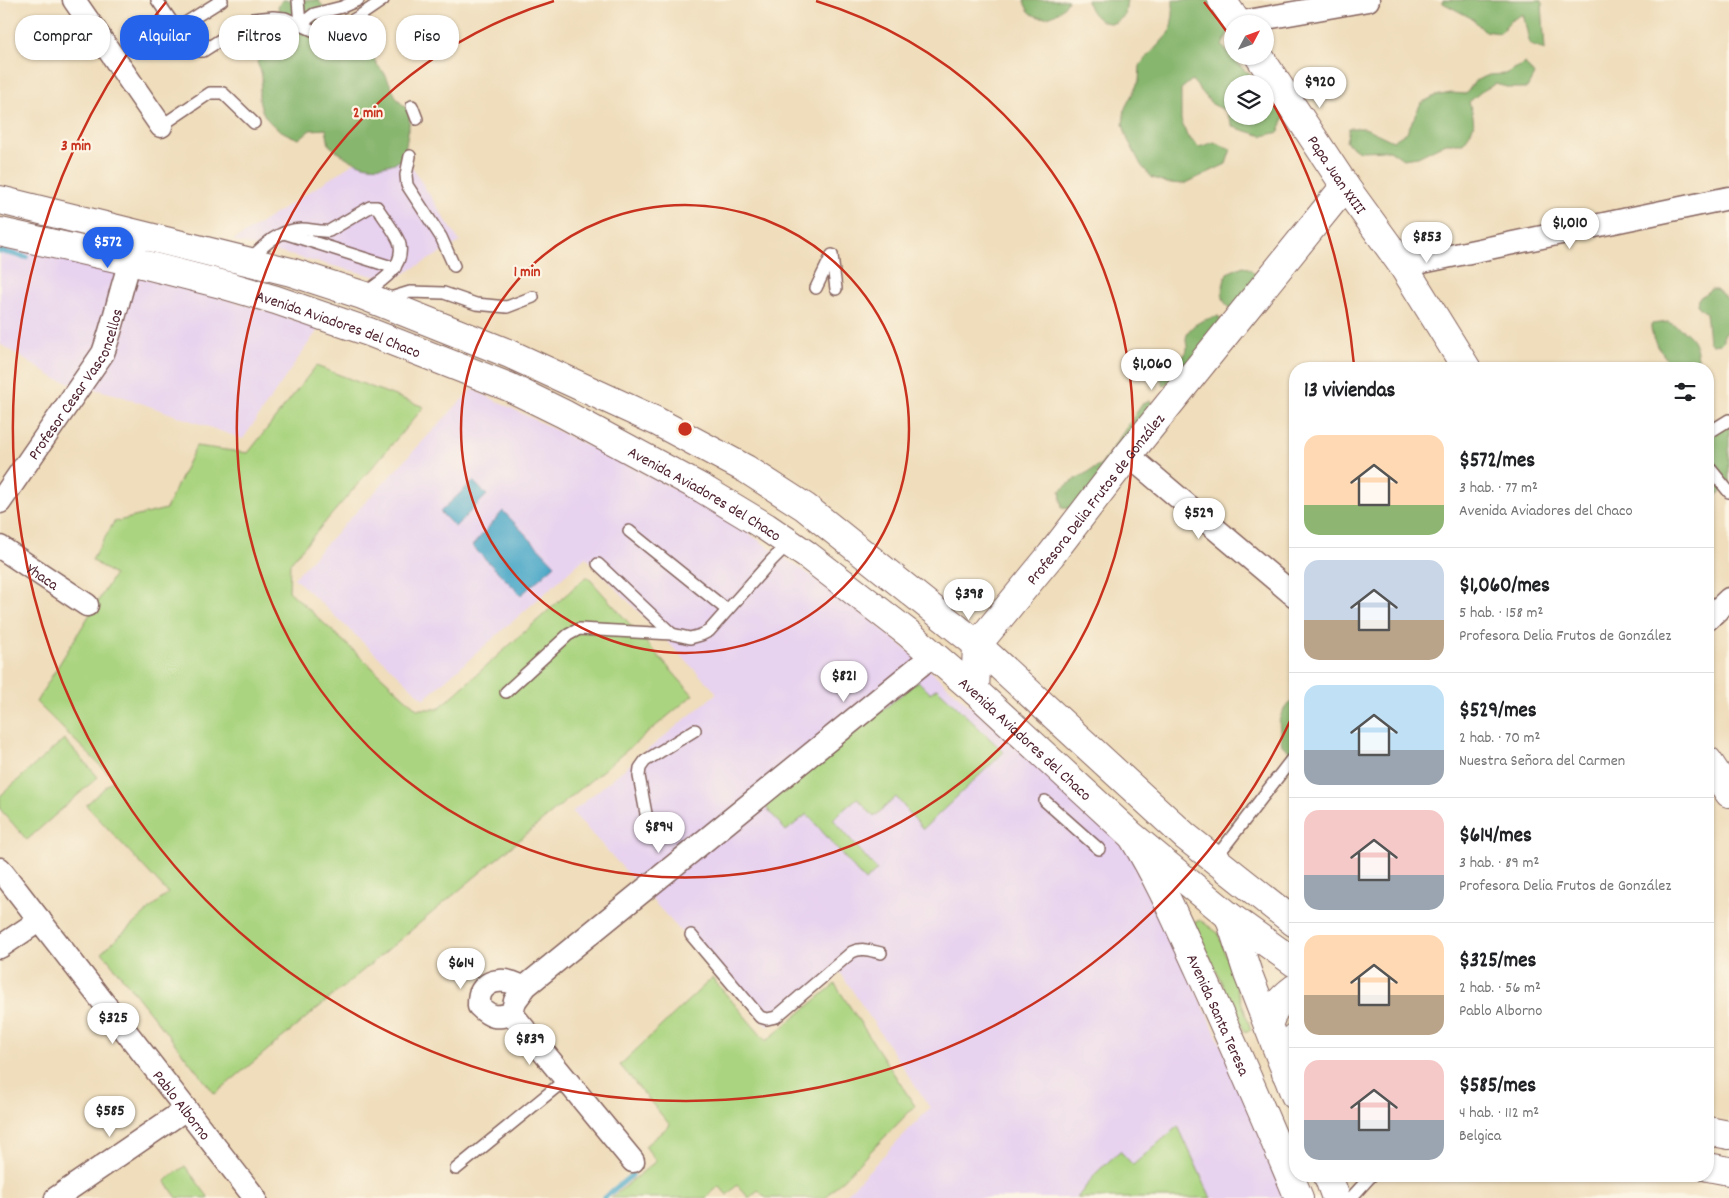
<!DOCTYPE html>
<html lang="es">
<meta charset="utf-8">
<style>
:root{--surface:#fff;--page:#f2f2f2;--text:#202124;--muted:#757577;--line:#e0e0e0;--accent:#2563eb}
body{margin:0;font-family:Dekko,sans-serif;background:var(--page);color:var(--text);height:100vh;display:flex;flex-direction:column;font-size:19px;white-space:nowrap}
*{box-sizing:border-box;margin:0}
p{font-size:16px;color:var(--muted)}
.icon{flex:none;width:28px;height:28px;fill:none;stroke:currentColor;stroke-width:2;stroke-linecap:round;stroke-linejoin:round}
.map{position:relative;flex:1;overflow:hidden}
.drawer{position:absolute;left:1289px;top:362px;width:425px;height:820px;display:flex;flex-direction:column;background:var(--surface);border-radius:20px;box-shadow:0 1px 4px #0004}
.drawer>*{flex:none}
.top-card{position:absolute;left:15px;top:15px;width:475px;height:45px;display:flex;gap:10px}
.needle{width:32px;rotate:49deg}
.fabs{position:absolute;left:1224px;top:15px;display:grid;gap:10px}
.fabs a{display:grid;place-items:center;width:50px;height:50px;border-radius:50%;background:var(--surface);box-shadow:0 1px 4px #0004;font-size:25px}
.price{position:absolute;translate:-50% -42px;padding:0 11px;border-radius:18px;background:#fff;color:#222;font-size:16px;line-height:32px;filter:drop-shadow(0 1px 2px #0008)}
.price::after{content:'';position:absolute;left:50%;top:30px;width:15px;height:11px;margin-left:-8px;background:inherit;clip-path:polygon(0 0,100% 0,50% 100%)}
.price.selected{background:var(--accent);color:#fff}
ul{padding:0;list-style:none}
li{display:flex;align-items:center;gap:15px;height:125px;padding:0 15px}
li+li{border-top:1px solid var(--line)}
li span{display:grid;place-items:center;flex:none;width:140px;height:100px;border-radius:15px;color:#555}
li>.icon{margin-inline-start:auto}
span .icon{width:60px;height:60px;fill:#fffc;stroke-width:1}
li b{font-size:21px}
h2{display:flex;justify-content:space-between;align-items:center;height:60px;padding:0 15px;font-size:21px}
.pill{padding:0 18px;border-radius:20px;background:var(--surface);box-shadow:0 1px 4px #0004;font-size:18px;line-height:45px}
.pill.selected{background:var(--accent);color:#fff}
.map>svg:first-child{display:block}
</style>
<div class="map">
<svg width="1729" height="1198" viewBox="0 0 1729 1198">
<rect width="100%" height="100%" fill="#fcf5e5"/>
<filter id="ink" filterUnits="userSpaceOnUse"><feTurbulence type="fractalNoise" baseFrequency=".02" numOctaves="2"/><feDisplacementMap in="SourceGraphic" scale="10" xChannelSelector="R" yChannelSelector="G"/><feConvolveMatrix kernelMatrix="1 2 1 2 8 2 1 2 1" color-interpolation-filters="sRGB"/></filter>
<filter id="wash" filterUnits="userSpaceOnUse"><feTurbulence type="fractalNoise" baseFrequency=".0096" numOctaves="4" result="noise"/><feDisplacementMap in="SourceGraphic" scale="20" xChannelSelector="R" yChannelSelector="G"/><feGaussianBlur stdDeviation="1.12" result="paint"/><feColorMatrix in="noise" values="0 0 0 0 0 0 0 0 0 0 0 0 0 0 0 0 0 1.4 0 .05"/><feComposite in="paint" operator="in"/></filter>
<g filter="url(#wash)">
<rect width="100%" height="100%" fill="#efddbb"/>
<g fill="#e7d2ef">
<path d="M393 138 460 242 398 277 390 280 233 241Z"/>
<path d="M0 244 138 276 247 305 319 328 243 439 118 395 56 379 0 344Z"/>
<path d="M472 389 667 485 745 531 812 576 870 619 915 657 1060 786 1133 855 1292 1198H842L930 1108 838 969 768 1027 572 812 717 693 586 557 424 699 294 578Z"/>
</g>
<g fill="#aad480" stroke="#7a7a56">
<path d="M316 366 424 407 290 563 289 591 417 709H438L587 576 693 695 215 1094 102 952 168 893 86 805 114 779 36 702 114 575 92 560 114 522 166 509 196 446 248 453Z"/>
<path d="M918 681 930 693 937 688 1004 752 923 829 896 797 874 817 857 798 833 819 877 870 865 881 807 814 786 831 765 806Z"/>
<path d="M64 739 98 777 27 840 0 809V796Z"/>
<path d="M1200 920 1218 933 1251 1030 1245 1033 1194 923Z"/>
<path d="M712 978 766 1041 835 984 915 1106 825 1198H766L758 1190 749 1198 737 1185 727 1195 719 1186 706 1198H611L656 1161 645 1146 670 1125 620 1065Z"/>
<path d="M1178 1126 1211 1198H1077L1096 1173 1120 1151 1133 1165Z"/>
<path d="M185 1166 209 1198H177L165 1181Z"/>
</g>
<g fill="#87b66e" stroke="#686a4c">
<path d="M282 0H318C331 19 350 19 363 36 368 44 371 53 375 61 377 67 384 70 386 76 395 93 394 99 410 111L409 126 404 159C372 174 354 165 329 145L326 129 310 130 299 139C277 131 258 119 259 92 260 87 263 82 262 77 262 72 258 66 257 62L267 48 280 38 283 23 278 7Z"/>
<path d="M1024 0H1068C1059 20 1029 26 1024 0Z"/>
<path d="M1087 0H1127L1125 15C1121 18 1117 23 1112 23 1099 24 1088 11 1087 0Z"/>
<path d="M1173 0H1211L1229 31 1222 46 1243 69 1264 84H1232V116H1265V85L1284 117 1279 132 1263 136 1233 127 1226 111 1212 104 1192 80 1181 89V120L1187 136 1199 147 1214 142 1231 149 1226 164 1184 184 1167 183 1151 177 1141 165 1127 138 1123 124 1125 108 1139 81 1140 65 1170 32 1173 15Z"/>
<path d="M1443 0H1540L1542 3 1545 50 1530 45 1523 14 1510 21 1500 33 1484 31 1473 19 1443 3Z"/>
<path d="M1525 63 1534 75 1527 88H1511L1495 84 1481 92 1469 102C1475 122 1477 126 1463 143H1446L1418 157 1403 159 1390 150 1359 151 1346 142 1349 128H1365L1393 141 1407 132 1421 103 1435 96 1451 93 1466 94 1475 81 1489 75 1505 74Z"/>
<path d="M1243 266C1255 269 1257 278 1261 289L1233 312C1219 300 1221 290 1227 273Z"/>
<path d="M1711 289H1716L1729 300V330L1723 334V341L1720 344 1712 345 1709 341 1706 313 1697 305 1698 299Z"/>
<path d="M1219 316 1218 317 1224 320 1188 367 1163 386 1161 379C1164 375 1167 370 1171 367 1175 362 1182 359 1185 354 1189 348 1186 345 1186 339 1188 323 1207 319 1219 316Z"/>
<path d="M1668 322C1694 335 1697 340 1699 369H1672C1665 353 1650 343 1651 324Z"/>
<path d="M1150 400 1154 408 1167 416 1166 432 1160 440 1135 456 1078 509 1062 508 1060 491 1072 481 1101 465 1143 403Z"/>
<path d="M1729 412V484L1720 493 1708 498V423L1714 421Z"/>
<path d="M1295 697V756L1282 745C1278 719 1276 716 1295 697Z"/>
</g>
<g fill="#4aa7c8" stroke="#4a637a">
<path d="M473 481 487 495 455 527 440 512Z"/>
<path d="M503 511 555 565 521 595 472 546Z"/>
</g>
<g fill="none" stroke-linecap="round" stroke-linejoin="round">
<g stroke="#4aa7c8" stroke-width="5.5">
<path d="M0 251 26 257"/>
<path d="M604 1198 632 1175"/>
</g>
</g>
</g>
<g filter="url(#ink)">
<g fill="none" stroke-linecap="round" stroke-linejoin="round">
<defs>
<g id="lane">
<path d="M157 0 192 51H203L253 19 273 17 285 18 317 32 340 27 358 17 383 0"/>
<path d="M298 0 300 25"/>
<path d="M300 25 314 14 342 7 358 0"/>
<path d="M176 29 222 0"/>
<path d="M412 106 417 119"/>
<path d="M161 126 210 93H223L254 123"/>
<path d="M410 156 406 175 407 185 441 237 454 266"/>
<path d="M284 233 395 268"/>
<path d="M832 256 836 289"/>
<path d="M249 260C264 245 280 229 302 229 311 229 320 232 329 231L370 207H377C383 217 398 235 400 245 404 269 379 283 363 294"/>
<path d="M816 288 832 255"/>
<path d="M387 299 410 292 444 293 476 304 507 307 533 297"/>
<path d="M1708 433 1729 420"/>
<path d="M1708 466 1729 492"/>
<path d="M629 531 727 610"/>
<path d="M598 564 672 634"/>
<path d="M506 692 568 635 579 629 672 634 690 638 701 635 709 631 772 560 789 543"/>
<path d="M1045 801 1099 849"/>
<path d="M650 835 639 776 640 768 645 761 695 730"/>
<path d="M1214 860 1295 755"/>
<path d="M691 935 760 1017 767 1019 776 1017 852 952C862 947 871 951 881 953"/>
<path d="M456 1169 565 1080"/>
<path d="M1351 1198 1371 1176"/>
</g>
<g id="street">
<path d="M74 0 161 126"/>
<path d="M1237 23 1368 0"/>
<path d="M1403 266 1729 198"/>
<path d="M1128 455 1295 596"/>
<path id="s1" d="M0 502 103 353C116 318 122 280 136 245"/>
<path id="s2" d="M0 547 87 605"/>
<path d="M1708 619 1729 599"/>
<path id="s3" d="M0 869 255 1198"/>
<path d="M0 947 40 920"/>
<path d="M512 1014C496 1018 491 1018 479 1006 479 1003 479 997 480 994 488 976 510 979 523 988"/>
<path d="M633 1161 512 1014 515 1001 526 986 933 655"/>
<path d="M56 1198 186 1109"/>
</g>
<g id="secondary">
<path d="M1222 0 1238 24"/>
<path id="s4" d="M1259 56 1345 186 1403 266 1467 369"/>
<path id="s5" d="M975 691 977 645 1051 555 1128 455 1345 186"/>
<path d="M1708 761 1729 793"/>
</g>
<g id="primary">
<path id="s6" d="M1134 839C1160 881 1179 926 1200 971 1234 1046 1267 1122 1299 1198"/>
<path d="M1229 916 1248 974 1295 1095"/>
<path d="M1328 1176 1336 1198"/>
</g>
<g id="highway">
<path d="M0 200 291 272 362 295 510 354 656 421 746 469 805 507 974 642 1185 836 1295 923"/>
<path id="s7" d="M0 232 130 261 225 285 276 300 369 332 509 387 564 414 703 489 766 527 807 555 908 633 975 691 1131 835 1229 916 1295 963"/>
<path d="M1268 1026C1274 1007 1279 1000 1295 988"/>
<path d="M1286 1073 1288 1054 1295 1037"/>
<path d="M1708 1131 1729 1135"/>
<path d="M1708 1167 1729 1171"/>
</g>
</defs>
<use href="#lane" stroke="#84625d" stroke-width="14"/>
<use href="#street" stroke="#84625d" stroke-width="25"/>
<use href="#secondary" stroke="#84625d" stroke-width="30"/>
<use href="#primary" stroke="#84625d" stroke-width="30"/>
<use href="#highway" stroke="#84625d" stroke-width="30"/>
<use href="#lane" stroke="#fff" stroke-width="11"/>
<use href="#street" stroke="#fff" stroke-width="22"/>
<use href="#secondary" stroke="#fff" stroke-width="28"/>
<use href="#primary" stroke="#fff" stroke-width="28"/>
<use href="#highway" stroke="#fff" stroke-width="28"/>
</g>
</g>
<g fill="none" stroke="#c8321e" stroke-width="2.5">
<circle cx="685" cy="429" r="224"/>
<path d="M816 1A448 448 0 1 1 554 1"/>
<path d="M1294 713A672 672 0 1 1 166 2M1204 2A672 672 0 0 1 1232 39M1267 93A672 672 0 0 1 1354 365"/>
</g>
<g text-anchor="middle" stroke-width="4.5" stroke-linejoin="round" paint-order="stroke">
<g font-size="16" fill="#4a1f2b" stroke="#fcf5e5">
<text dy="6" stroke="none"><textPath href="#s4" startOffset="142">Papa Juan XXIII</textPath></text>
<text dy="6" stroke="none"><textPath href="#s7" startOffset="351">Avenida Aviadores del Chaco</textPath></text>
<text dy="6" stroke="none"><textPath href="#s1" startOffset="141">Profesor Cesar Vasconcellos</textPath></text>
<text dy="6" stroke="none"><textPath href="#s7" startOffset="756">Avenida Aviadores del Chaco</textPath></text>
<text dy="6" stroke="none"><textPath href="#s5" startOffset="234">Profesora Delia Frutos de González</textPath></text>
<text dy="6" stroke="none"><textPath href="#s2" startOffset="52">Yhaca</textPath></text>
<text dy="6" stroke="none"><textPath href="#s7" startOffset="1161">Avenida Aviadores del Chaco</textPath></text>
<text dy="6" stroke="none"><textPath href="#s6" startOffset="195">Avenida Santa Teresa</textPath></text>
<text dy="6" stroke="none"><textPath href="#s3" startOffset="298">Pablo Alborno</textPath></text>
</g>
</g>
<circle cx="685" cy="429" r="8" fill="#c8321e" stroke="#fcf5e5" stroke-width="2.5"/>
<g font-size="15" text-anchor="middle" font-weight="bold" fill="#c8321e" stroke="#fcf5e5" stroke-width="4.5" stroke-linejoin="round" paint-order="stroke">
<text x="368" y="117">2 min</text>
<text x="76" y="150">3 min</text>
<text x="527" y="276">1 min</text>
</g>
</svg>
<div class="fabs">
<a><svg class="needle" viewBox="-14 -14 28 28"><path d="M0-13l5 13h-10z" fill="#e53935"/><path d="M0 13l5-13h-10z" fill="#757577"/></svg></a>
<a><svg class="icon" aria-label="layers" viewBox="0 0 24 24"><path d="M12 4l9 5-9 5-9-5zM3 14l9 5 9-5"/></svg></a>
</div>
<b class="price" style="left:1320px;top:109px">$920</b>
<b class="price" style="left:1570px;top:250px">$1,010</b>
<b class="price" style="left:1427px;top:264px">$853</b>
<b class="price selected" style="left:108px;top:269px">$572</b>
<b class="price" style="left:1152px;top:391px">$1,060</b>
<b class="price" style="left:1199px;top:540px">$529</b>
<b class="price" style="left:969px;top:621px">$398</b>
<b class="price" style="left:844px;top:703px">$821</b>
<b class="price" style="left:659px;top:854px">$894</b>
<b class="price" style="left:461px;top:990px">$614</b>
<b class="price" style="left:113px;top:1045px">$325</b>
<b class="price" style="left:530px;top:1066px">$839</b>
<b class="price" style="left:110px;top:1138px">$585</b>
<div class="top-card">
<a class="pill">Comprar</a>
<a class="pill selected">Alquilar</a>
<a class="pill">Filtros</a>
<a class="pill">Nuevo</a>
<a class="pill">Piso</a>
</div>
<section class="drawer">
<h2>13 viviendas<svg class="icon" aria-label="filters" viewBox="0 0 24 24"><path d="M4 7h16M4 17h16"/><circle cx="9" cy="7" r="2"/><circle cx="15" cy="17" r="2"/></svg></h2>
<ul>
<li><span style="background:linear-gradient(#ffd9b3 70%,#8fb573 0)"><svg class="icon" aria-label="home" viewBox="0 0 24 24"><path d="M3 11l9-7 9 7M6 9v11h12V9"/></svg></span><div><b>$572/mes</b><p>3 hab. · 77 m²</p><p>Avenida Aviadores del Chaco</p></div></li>
<li><span style="background:linear-gradient(#c9d6e8 60%,#b9a48a 0)"><svg class="icon" aria-label="home" viewBox="0 0 24 24"><path d="M3 11l9-7 9 7M6 9v11h12V9"/></svg></span><div><b>$1,060/mes</b><p>5 hab. · 158 m²</p><p>Profesora Delia Frutos de González</p></div></li>
<li><span style="background:linear-gradient(#bfe0f5 65%,#9aa5b1 0)"><svg class="icon" aria-label="home" viewBox="0 0 24 24"><path d="M3 11l9-7 9 7M6 9v11h12V9"/></svg></span><div><b>$529/mes</b><p>2 hab. · 70 m²</p><p>Nuestra Señora del Carmen</p></div></li>
<li><span style="background:linear-gradient(#f6c9c9 65%,#9aa5b1 0)"><svg class="icon" aria-label="home" viewBox="0 0 24 24"><path d="M3 11l9-7 9 7M6 9v11h12V9"/></svg></span><div><b>$614/mes</b><p>3 hab. · 89 m²</p><p>Profesora Delia Frutos de González</p></div></li>
<li><span style="background:linear-gradient(#ffd9b3 60%,#b9a48a 0)"><svg class="icon" aria-label="home" viewBox="0 0 24 24"><path d="M3 11l9-7 9 7M6 9v11h12V9"/></svg></span><div><b>$325/mes</b><p>2 hab. · 56 m²</p><p>Pablo Alborno</p></div></li>
<li><span style="background:linear-gradient(#f6c9c9 60%,#9aa5b1 0)"><svg class="icon" aria-label="home" viewBox="0 0 24 24"><path d="M3 11l9-7 9 7M6 9v11h12V9"/></svg></span><div><b>$585/mes</b><p>4 hab. · 112 m²</p><p>Belgica</p></div></li>
</ul>
</section>
</div>
